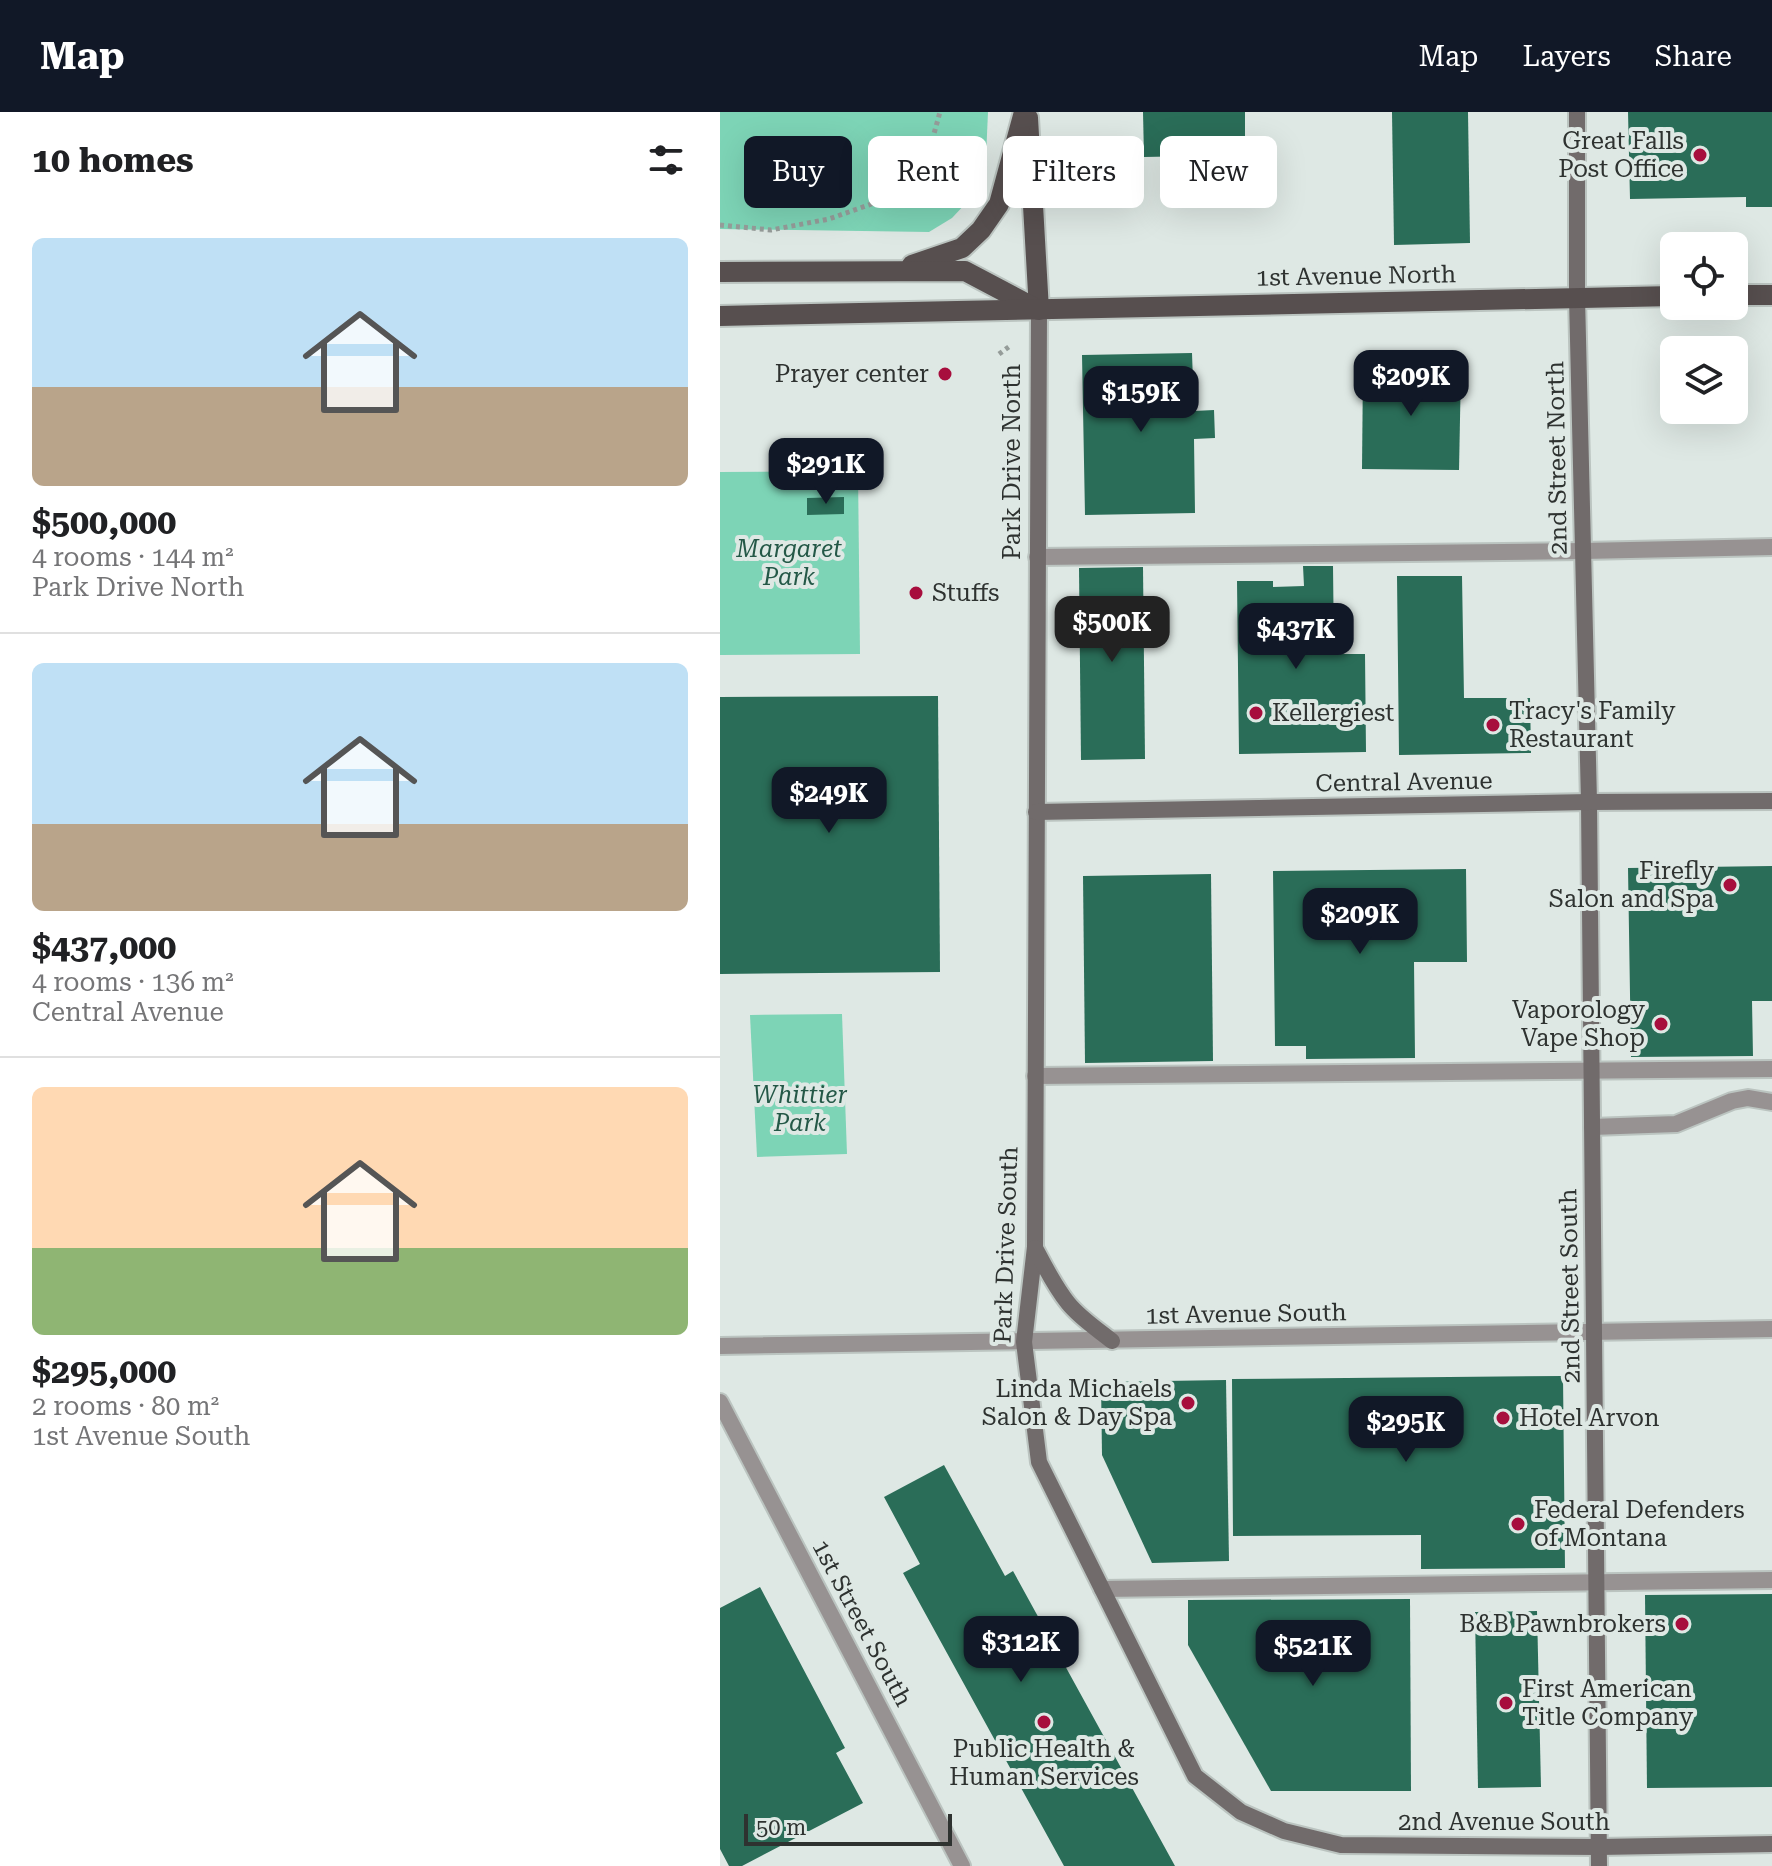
<!DOCTYPE html>
<meta charset="utf-8">
<style>
:root{--surface:#fff;--page:#f6f6f6;--text:#202124;--muted:#757577;--line:#e0e0e0;--accent:#111827}
body{margin:0;font-family:"Roboto Serif",serif;background:var(--page);color:var(--text);height:100vh;display:flex;flex-direction:column;font-size:30px;white-space:nowrap}
*{box-sizing:border-box;margin:0}
p{font-size:26px;color:var(--muted)}
.icon{flex:none;width:44px;height:44px;fill:none;stroke:currentColor;stroke-width:2;stroke-linecap:round;stroke-linejoin:round}
.map{position:relative;flex:1;overflow:hidden}
.drawer{display:flex;flex-direction:column;background:var(--surface);width:720px}
.drawer>*{flex:none}
.guide{position:absolute;left:24px;top:24px;width:760px;height:72px;display:flex;gap:16px}
.tools{position:absolute;left:940px;top:120px;display:grid;gap:16px}
.tools a{display:grid;place-items:center;width:88px;height:88px;border-radius:12px;background:var(--surface);box-shadow:0 8px 32px #0002;font-size:40px}
.scale{position:absolute;left:24px;bottom:20px;width:208px;box-sizing:border-box;padding-left:8px;border:4px solid #2e3230;border-top:0;font-size:22px;line-height:28px;white-space:nowrap;color:#2e3230;-webkit-text-stroke:6px #dee8e4;paint-order:stroke}
.price{position:absolute;translate:-50% -68px;padding:0 18px;border-radius:16px;background:var(--accent);color:#fff;font-size:26px;line-height:52px;filter:drop-shadow(0 2px 4px #0008)}
.price::after{content:'';position:absolute;left:50%;top:48px;width:24px;height:18px;margin-left:-12px;background:inherit;clip-path:polygon(0 0,100% 0,50% 100%)}
.price.current{background:#222;color:#fff}
ul{padding:0;list-style:none}
li{display:grid;align-content:center;gap:16px;height:424px;padding:0 32px}
li+li{border-top:2px solid var(--line)}
li span{display:grid;place-items:center;height:248px;border-radius:12px;color:#555}
li>.icon{margin-inline-start:auto}
span .icon{width:144px;height:144px;fill:#fffc;stroke-width:1}
li b{font-size:34px}
h2{display:flex;justify-content:space-between;align-items:center;height:96px;padding:0 32px;font-size:34px}
.pill{padding:0 28px;border-radius:12px;background:var(--surface);box-shadow:0 8px 32px #0002;font-size:28px;line-height:72px}
.pill.current{background:var(--accent);color:#fff}
header{display:flex;align-items:center;gap:48px;box-sizing:border-box;height:112px;padding:0 40px;background:var(--accent);color:#fff}
header strong{font-size:38px}
nav{display:flex;gap:44px;margin-inline-start:auto;font-size:28px}
main{display:flex;flex:1;min-height:0}
.map>svg:first-child{display:block}
</style>
<header>
<strong>Map</strong>
<nav><a>Map</a><a>Layers</a><a>Share</a></nav>
</header>
<main>
<section class="drawer">
<h2>10 homes<svg class="icon" aria-label="filters" viewBox="0 0 24 24"><path d="M4 7h16M4 17h16"/><circle cx="9" cy="7" r="2"/><circle cx="15" cy="17" r="2"/></svg></h2>
<ul>
<li><span style="background:linear-gradient(#bfe0f5 60%,#b9a48a 0)"><svg class="icon" aria-label="home" viewBox="0 0 24 24"><path d="M3 11l9-7 9 7M6 9v11h12V9"/></svg></span><div><b>$500,000</b><p>4 rooms · 144 m²</p><p>Park Drive North</p></div></li>
<li><span style="background:linear-gradient(#bfe0f5 65%,#b9a48a 0)"><svg class="icon" aria-label="home" viewBox="0 0 24 24"><path d="M3 11l9-7 9 7M6 9v11h12V9"/></svg></span><div><b>$437,000</b><p>4 rooms · 136 m²</p><p>Central Avenue</p></div></li>
<li><span style="background:linear-gradient(#ffd9b3 65%,#8fb573 0)"><svg class="icon" aria-label="home" viewBox="0 0 24 24"><path d="M3 11l9-7 9 7M6 9v11h12V9"/></svg></span><div><b>$295,000</b><p>2 rooms · 80 m²</p><p>1st Avenue South</p></div></li>
</ul>
</section>
<div class="map">
<svg width="1052" height="1754" viewBox="0 0 1052 1754">
<rect width="100%" height="100%" fill="#dee8e4"/>
<g fill="#7dd4b6">
<path d="M0 0H268L266 45 257 71 247 90 232 106 209 120 0 117Z"/>
<path d="M138 359 140 542 0 543V360Z"/>
<path d="M122 902 127 1042 37 1045 30 903Z"/>
</g>
<g fill="#2a6d58">
<path d="M423 0H525V43L424 45Z"/>
<path d="M672 0H748L750 131 674 133Z"/>
<path d="M908 0H1052V95H1026V85L910 87Z"/>
<path d="M472 241 474 299 494 298 495 326 474 327 475 401 365 403 362 243Z"/>
<path d="M643 255 741 256 739 358 642 357Z"/>
<path d="M124 385V402L87 403V386Z"/>
<path d="M583 454H613L614 542H645L646 640 519 642 517 469H553V475L584 474Z"/>
<path d="M423 455 425 647 361 648 359 456Z"/>
<path d="M677 464H742L744 586H810L811 641 679 643Z"/>
<path d="M218 584 220 860 0 862V585Z"/>
<path d="M1052 754V889H1032L1033 944 911 945 908 756Z"/>
<path d="M746 757 747 850H694L695 946 586 947V934H555L553 759Z"/>
<path d="M491 762 493 949 365 951 363 764Z"/>
<path d="M843 1264 845 1456 701 1457V1423L513 1424 512 1267Z"/>
<path d="M506 1268 509 1449 432 1451 382 1343 381 1270Z"/>
<path d="M224 1353 285 1464 293 1459 455 1754H344L183 1461 200 1452 164 1385Z"/>
<path d="M40 1475 125 1636 116 1641 143 1691 22 1754H9L0 1737V1496Z"/>
<path d="M1052 1482V1675L927 1676 925 1483Z"/>
<path d="M690 1487 691 1679H551L468 1533V1488Z"/>
<path d="M817 1499 821 1675 758 1676 755 1500Z"/>
</g>
<g fill="none" stroke-linecap="round" stroke-linejoin="round">
<defs>
<g id="lane">
<path d="M317 445 863 439 1052 435"/>
<path d="M315 964 1052 957"/>
<path d="M872 1015 956 1012 1012 989 1028 986 1052 990"/>
<path d="M382 1477 1052 1468"/>
</g>
<g id="street">
<path d="M0 1234 1052 1217"/>
<path d="M0 1290 242 1754"/>
</g>
<g id="secondary">
<path d="M857 0V185L869 690 879 1754"/>
<path d="M319 198 315 1135 304 1230 319 1350 475 1664 521 1700 564 1719 621 1733 879 1735 1052 1732"/>
<path d="M316 700 869 690 1052 689"/>
<path d="M315 1136C325 1155 335 1175 348 1191 360 1206 377 1217 392 1229"/>
</g>
<g id="primary">
<path d="M308 6 319 198"/>
<path d="M192 153 242 136 261 118 279 92 304 0"/>
<path d="M0 160 245 159 315 196"/>
<path d="M1014 183H1052"/>
<path d="M0 204 954 184"/>
</g>
</defs>
<use href="#lane" stroke="#bbc4c0" stroke-width="20"/>
<use href="#street" stroke="#bbc4c0" stroke-width="20"/>
<use href="#secondary" stroke="#bbc4c0" stroke-width="20"/>
<use href="#primary" stroke="#bbc4c0" stroke-width="24"/>
<g stroke="#959c99" stroke-width="5" stroke-dasharray="4 4" stroke-linecap="butt">
<path d="M0 113 51 118 109 107 174 84 207 47 220 0"/>
<path d="M279 242 290 234"/>
</g>
<use href="#lane" stroke="#979292" stroke-width="16"/>
<use href="#street" stroke="#979292" stroke-width="16"/>
<use href="#secondary" stroke="#716b6b" stroke-width="16"/>
<use href="#primary" stroke="#574f4f" stroke-width="20"/>
</g>
<g fill="#a70e3d" stroke="#dee8e4" stroke-width="3">
<circle cx="980" cy="43" r="8"/>
<circle cx="225" cy="262" r="8"/>
<circle cx="196" cy="481" r="8"/>
<circle cx="536" cy="601" r="8"/>
<circle cx="773" cy="613" r="8"/>
<circle cx="1010" cy="773" r="8"/>
<circle cx="941" cy="912" r="8"/>
<circle cx="468" cy="1291" r="8"/>
<circle cx="783" cy="1306" r="8"/>
<circle cx="798" cy="1412" r="8"/>
<circle cx="962" cy="1512" r="8"/>
<circle cx="786" cy="1591" r="8"/>
<circle cx="324" cy="1610" r="8"/>
</g>
<g text-anchor="middle" stroke-width="8" stroke-linejoin="round" paint-order="stroke">
<g font-size="24" fill="#2e3230" stroke="#dee8e4" text-anchor="end">
<text x="964" y="37">Great Falls<tspan x="964" dy="28">Post Office</tspan></text>
<text x="209" y="270">Prayer center</text>
<text x="212" y="489" text-anchor="start">Stuffs</text>
<text x="789" y="607" text-anchor="start">Tracy's Family<tspan x="789" dy="28">Restaurant</tspan></text>
<text x="552" y="609" text-anchor="start">Kellergiest</text>
<text x="994" y="767">Firefly<tspan x="994" dy="28">Salon and Spa</tspan></text>
<text x="925" y="906">Vaporology<tspan x="925" dy="28">Vape Shop</tspan></text>
<text x="452" y="1285">Linda Michaels<tspan x="452" dy="28">Salon &amp; Day Spa</tspan></text>
<text x="799" y="1314" text-anchor="start">Hotel Arvon</text>
<text x="814" y="1406" text-anchor="start">Federal Defenders<tspan x="814" dy="28">of Montana</tspan></text>
<text x="946" y="1520">B&amp;B Pawnbrokers</text>
<text x="802" y="1585" text-anchor="start">First American<tspan x="802" dy="28">Title Company</tspan></text>
<text x="324" y="1645" text-anchor="middle">Public Health &amp;<tspan x="324" dy="28">Human Services</tspan></text>
</g>
<g font-size="24" fill="#2e3230" stroke="#dee8e4">
<text transform="translate(636 164) rotate(-1)" y="8">1st Avenue North</text>
<text transform="translate(837 346) rotate(-91)" y="8">2nd Street North</text>
<text transform="translate(292 350) rotate(-90)" y="8">Park Drive North</text>
<text transform="translate(684 670) rotate(-1)" y="8">Central Avenue</text>
<text transform="translate(286 1133) rotate(-88)" y="8">Park Drive South</text>
<text transform="translate(850 1174) rotate(-91)" y="8">2nd Street South</text>
<text transform="translate(526 1202) rotate(-1)" y="8">1st Avenue South</text>
<text transform="translate(142 1511) rotate(62)" y="8">1st Street South</text>
<text x="784" y="1718">2nd Avenue South</text>
</g>
<g font-size="24" font-style="italic" fill="#245847" stroke="#dee8e4">
<text x="69" y="445">Margaret<tspan x="69" dy="28">Park</tspan></text>
<text x="80" y="991">Whittier<tspan x="80" dy="28">Park</tspan></text>
</g>
</g>
</svg>
<div class="tools">
<a><svg class="icon" aria-label="locate" viewBox="0 0 24 24"><circle cx="12" cy="12" r="6"/><path d="M12 2v4M12 18v4M2 12h4M18 12h4"/></svg></a>
<a><svg class="icon" aria-label="layers" viewBox="0 0 24 24"><path d="M12 4l9 5-9 5-9-5zM3 14l9 5 9-5"/></svg></a>
</div>
<div class="scale">50 m</div>
<b class="price" style="left:691px;top:306px">$209K</b>
<b class="price" style="left:421px;top:322px">$159K</b>
<b class="price" style="left:106px;top:394px">$291K</b>
<b class="price current" style="left:392px;top:552px">$500K</b>
<b class="price" style="left:576px;top:559px">$437K</b>
<b class="price" style="left:109px;top:723px">$249K</b>
<b class="price" style="left:640px;top:844px">$209K</b>
<b class="price" style="left:686px;top:1352px">$295K</b>
<b class="price" style="left:301px;top:1572px">$312K</b>
<b class="price" style="left:593px;top:1576px">$521K</b>
<div class="guide">
<a class="pill current">Buy</a>
<a class="pill">Rent</a>
<a class="pill">Filters</a>
<a class="pill">New</a>
</div>
</div>
</main>
